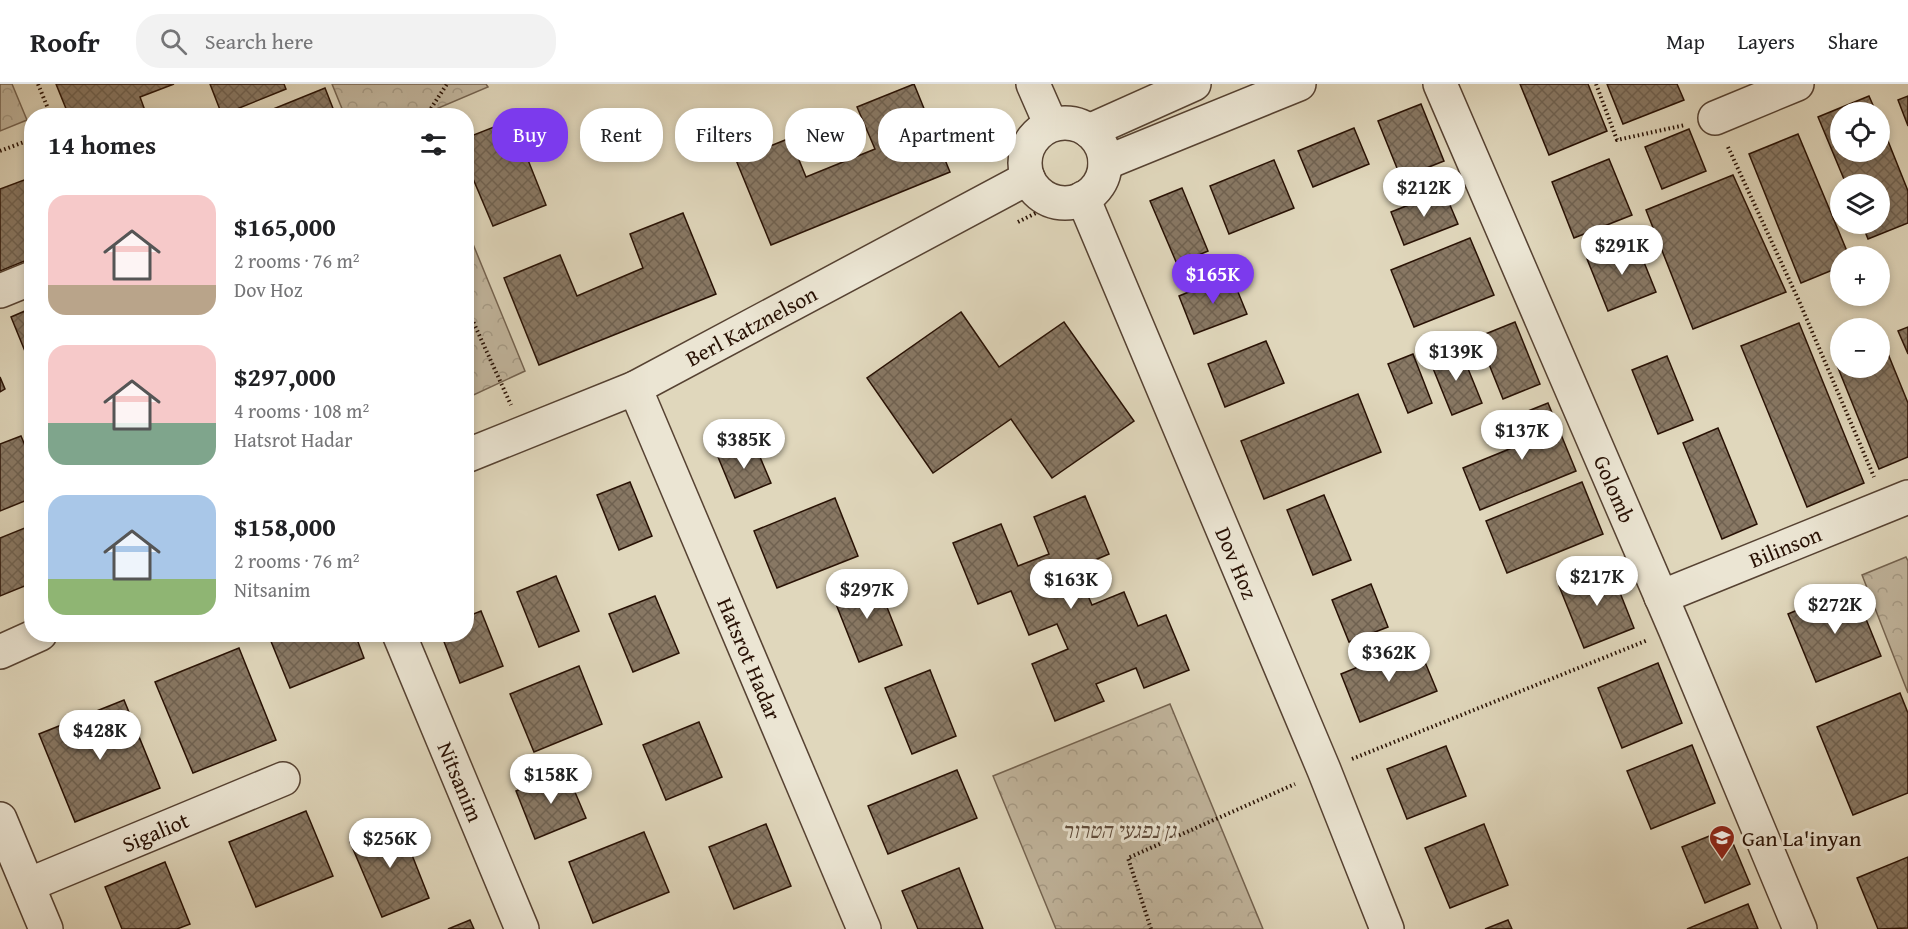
<!DOCTYPE html>
<meta charset="utf-8">
<style>
:root{--surface:#fff;--page:#f2f2f2;--text:#202124;--muted:#757577;--line:#e0e0e0;--accent:#7c3aed}
body{margin:0;font-family:"Gentium Book Plus","Frank Ruhl Libre",serif;background:var(--page);color:var(--text);height:100vh;display:flex;flex-direction:column;font-size:22px;white-space:nowrap}
*{box-sizing:border-box;margin:0}
p{font-size:20px;color:var(--muted)}
.icon{flex:none;width:33px;height:33px;fill:none;stroke:currentColor;stroke-width:2;stroke-linecap:round;stroke-linejoin:round}
.map{position:relative;flex:1;overflow:hidden}
.drawer{position:absolute;left:24px;top:24px;width:450px;height:534px;display:flex;flex-direction:column;background:var(--surface);border-radius:24px;box-shadow:0 3px 9px #0003}
.drawer>*{flex:none}
.banner{position:absolute;left:492px;top:24px;width:570px;height:54px;display:flex;gap:12px}
.tools{position:absolute;left:1830px;top:18px;display:grid;gap:12px}
.tools a{display:grid;place-items:center;width:60px;height:60px;border-radius:50%;background:var(--surface);box-shadow:0 3px 9px #0003;font-size:30px}
.price{position:absolute;translate:-50% -51px;padding:0 14px;border-radius:21px;background:#fff;color:#222;font-size:20px;line-height:39px;filter:drop-shadow(0 2px 3px #0008)}
.price::after{content:'';position:absolute;left:50%;top:36px;width:18px;height:14px;margin-left:-9px;background:inherit;clip-path:polygon(0 0,100% 0,50% 100%)}
.price.active{background:var(--accent);color:#fff}
ul{padding:0;list-style:none}
li{display:flex;align-items:center;gap:18px;height:150px;padding:0 24px}
li span{display:grid;place-items:center;flex:none;width:168px;height:120px;border-radius:18px;color:#555}
li>.icon{margin-inline-start:auto}
span .icon{width:72px;height:72px;fill:#fffc;stroke-width:1}
li b{font-size:26px}
h2{display:flex;justify-content:space-between;align-items:center;height:72px;padding:0 24px;font-size:26px}
.chip{padding:0 21px;border-radius:24px;background:var(--surface);box-shadow:0 3px 9px #0003;font-size:21px;line-height:54px}
.chip.active{background:var(--accent);color:#fff}
header{display:flex;align-items:center;gap:36px;box-sizing:border-box;height:84px;padding:0 30px;background:var(--surface);border-bottom:2px solid var(--line)}
header strong{font-size:28px}
nav{display:flex;gap:33px;margin-inline-start:auto;font-size:21px}
.search{width:420px;height:54px;background:var(--page);display:flex;align-items:center;gap:15px;box-sizing:border-box;padding:0 21px;border-radius:24px;color:var(--muted);font-size:22px}
.map>svg:first-child{display:block}
</style>
<header>
<strong>Roofr</strong>
<div class="search"><svg class="icon" aria-label="search" viewBox="0 0 24 24"><circle cx="10" cy="10" r="6"/><path d="M15 15l6 6"/></svg>Search here</div>
<nav><a>Map</a><a>Layers</a><a>Share</a></nav>
</header>
<div class="map">
<svg width="1908" height="845" viewBox="0 0 1908 845">
<defs>
<pattern id="park-crowns" width="20" height="18" patternUnits="userSpaceOnUse" patternTransform="scale(1.5)"><rect width="20" height="18" fill="#c1b59d"/><path d="M2 6a3 3 0 1 1 6 0M12 15a3 3 0 1 1 6 0" fill="none" stroke="#a69b86"/></pattern>
<pattern id="building-cross-hatch" width="8" height="8" patternUnits="userSpaceOnUse" patternTransform="scale(1.5)"><rect width="8" height="8" fill="#887864"/><path d="M0 0l8 8M0 8l8-8" fill="none" stroke="#6f6150"/></pattern>
</defs>
<rect width="100%" height="100%" fill="#e0d7bc"/>
<filter id="stains"><feTurbulence type="fractalNoise" baseFrequency=".00333" numOctaves="4"/><feColorMatrix values="0 0 0 0 .2 0 0 0 0 .09 0 0 0 0 .02 0 0 0 .5 -.17"/></filter>
<radialGradient id="worn" r=".72"><stop offset=".6" stop-color="#630" stop-opacity="0"/><stop offset="1" stop-color="#630" stop-opacity=".3"/></radialGradient>
<g fill="url(#park-crowns)" stroke="#746350" stroke-width="1.5">
<path d="M0 0H12L27 36 0 47Z"/>
<path d="M332 0H486L488 3 422 31 345 32Z"/>
<path d="M466 143 525 287 467 314H466Z"/>
<path d="M1906 473 1908 477V609L1862 491Z"/>
<path d="M1170 620 1263 845H1056L993 692Z"/>
</g>
<g fill="url(#building-cross-hatch)" stroke="#281104" stroke-width="1.5">
<path d="M56 0H174L140 13 147 32H69Z"/>
<path d="M210 0H284L286 5 222 31Z"/>
<path d="M914 0 950 88 771 161 736 76 790 54 806 93 875 65 857 23Z"/>
<path d="M1520 0H1588L1607 47 1549 71Z"/>
<path d="M1607 0H1677L1684 16 1623 40Z"/>
<path d="M325 4 336 32H256Z"/>
<path d="M1869 12 1876 28H1840V68H1880V37L1908 107V139L1868 155 1862 140H1880V100H1846L1818 33Z"/>
<path d="M1908 12V42L1898 16Z"/>
<path d="M1421 20 1444 77 1401 94 1378 37Z"/>
<path d="M512 36 546 121 493 142 466 78V54Z"/>
<path d="M1354 44 1369 80 1313 103 1298 67Z"/>
<path d="M1689 45 1706 87 1662 105 1645 63Z"/>
<path d="M1798 50 1849 172H1840V183L1801 199 1749 70Z"/>
<path d="M1609 75 1632 131 1574 154 1552 98Z"/>
<path d="M1274 76 1294 124 1229 150 1210 102Z"/>
<path d="M1733 91 1786 208 1693 245 1646 126Z"/>
<path d="M32 93V174L0 187V105Z"/>
<path d="M1182 104 1208 167 1177 180 1150 117Z"/>
<path d="M1444 107 1458 140 1404 161 1391 128Z"/>
<path d="M683 129 716 210 539 281 504 194 560 171 577 212 643 184 630 150Z"/>
<path d="M1470 154 1494 211 1414 243 1391 186Z"/>
<path d="M1635 156 1656 208 1608 227 1587 175Z"/>
<path d="M1231 191 1247 230 1194 250 1179 212Z"/>
<path d="M32 224V276L29 277 11 233Z"/>
<path d="M961 228 999 283 1064 238 1134 337 1052 394 1011 335 933 389 867 294Z"/>
<path d="M1515 238 1540 300 1503 315 1478 253Z"/>
<path d="M1799 239 1864 399 1807 423 1741 262Z"/>
<path d="M1908 243V270L1898 247Z"/>
<path d="M1882 255 1908 319V373L1879 385 1834 274 1840 272V284H1880V256Z"/>
<path d="M1266 257 1284 299 1225 323 1208 280Z"/>
<path d="M1460 265 1482 319 1452 331 1430 277Z"/>
<path d="M1413 270 1432 319 1408 329 1388 280Z"/>
<path d="M1667 272 1693 336 1658 350 1632 286Z"/>
<path d="M0 293 5 305 0 308Z"/>
<path d="M1358 310 1381 368 1264 415 1241 357Z"/>
<path d="M1548 319 1576 387 1480 426 1463 384 1524 359 1513 333Z"/>
<path d="M1718 344 1757 440 1722 455 1683 359Z"/>
<path d="M21 352 32 378V414L0 427V360Z"/>
<path d="M754 359 771 399 735 414 718 373Z"/>
<path d="M630 398 652 452 619 466 597 411Z"/>
<path d="M1582 398 1603 450 1507 489 1486 437Z"/>
<path d="M1324 411 1351 476 1313 491 1287 426Z"/>
<path d="M1085 412 1109 470 1076 484 1092 521 1124 508 1138 542 1166 531 1189 586 1144 604 1136 584 1096 600 1104 617 1055 637 1032 580 1068 565 1057 540 1029 551 1011 507 978 520 953 459 1001 440 1018 482 1049 470 1034 433Z"/>
<path d="M835 414 858 472 777 504 754 447Z"/>
<path d="M32 441V499L0 512V454Z"/>
<path d="M1609 481 1634 544 1584 564 1559 502Z"/>
<path d="M556 492 579 547 539 563 517 508Z"/>
<path d="M875 493 902 561 859 578 832 510Z"/>
<path d="M1371 500 1388 543 1349 558 1332 516Z"/>
<path d="M1853 503 1881 572 1816 598 1788 530Z"/>
<path d="M655 512 679 569 633 588 609 530Z"/>
<path d="M481 527 503 582 460 599 441 550H466V533Z"/>
<path d="M268 550H355L364 574 290 604Z"/>
<path d="M1417 559 1437 607 1360 638 1341 590Z"/>
<path d="M239 564 276 656 193 689 155 598Z"/>
<path d="M1658 579 1682 639 1622 664 1598 604Z"/>
<path d="M579 582 602 640 534 668 510 610Z"/>
<path d="M930 586 956 652 912 670 885 604Z"/>
<path d="M1900 609 1908 629V709L1853 731 1817 643Z"/>
<path d="M124 616 160 704 75 738 39 650Z"/>
<path d="M699 638 722 693 666 716 643 661Z"/>
<path d="M1692 661 1715 719 1651 745 1627 687Z"/>
<path d="M1446 662 1466 712 1407 735 1387 685Z"/>
<path d="M957 686 977 734 888 770 868 722Z"/>
<path d="M566 687 586 734 535 755 516 707Z"/>
<path d="M306 727 333 792 256 823 229 758Z"/>
<path d="M399 738 429 814 382 833 350 758Z"/>
<path d="M766 740 791 802 734 825 709 763Z"/>
<path d="M1484 740 1508 801 1450 824 1425 764Z"/>
<path d="M1727 745 1750 800 1705 819 1682 763Z"/>
<path d="M644 748 669 808 593 839 569 778Z"/>
<path d="M1908 773V844L1878 845 1857 794Z"/>
<path d="M165 778 190 840 177 845H122L105 803Z"/>
<path d="M959 784 983 845H918L902 807Z"/>
<path d="M1748 820 1758 845H1687Z"/>
<path d="M470 836 474 845H448Z"/>
<path d="M1508 836 1512 845H1485Z"/>
</g>
<g fill="none" stroke-linecap="round" stroke-linejoin="round">
<defs>
<g id="minor">
<path d="M1033 0 1051 41"/>
<path id="s1" d="M1440 0 1675 545 1800 845"/>
<path d="M1715 34 1797 0"/>
<circle cx="1065" cy="79" r="40"/>
<path d="M1089 47 1194 0"/>
<path d="M1105 79 1299 0"/>
<path id="s2" d="M1083 114 1324 686 1387 845"/>
<path d="M0 207 32 194"/>
<path id="s3" d="M635 304 864 845"/>
<path id="s4" d="M466 372 635 304 1028 94"/>
<path id="s5" d="M1661 513 1908 413"/>
<path id="s6" d="M399 550 522 845"/>
<path d="M0 568 40 550"/>
<path d="M0 735 46 845"/>
<path id="s7" d="M28 801 283 695"/>
</g>
</defs>
<use href="#minor" stroke="#564232" stroke-width="36"/>
<g stroke="#281104" stroke-width="4" stroke-dasharray="1.5 3" stroke-linecap="butt">
<path d="M38 0 51 32"/>
<path d="M1596 0 1617 56 1685 41"/>
<path d="M426 32 447 0"/>
<path d="M1728 63 1799 217 1874 393"/>
<path d="M0 67 32 55"/>
<path d="M1018 138 1054 120"/>
<path d="M466 222 511 321"/>
<path d="M70 555 80 550"/>
<path d="M1352 675 1648 556"/>
<path d="M1151 845 1128 774 1295 700"/>
</g>
<use href="#minor" stroke="#ebe5d3" stroke-width="33"/>
</g>
<defs>
<symbol id="school-pin" viewBox="-11 -11 22 30"><path d="M0 17L-7.5 6A9.5 9.5 0 1 1 7.5 6Z" fill="#8f2418" stroke="#ebe5d3"/><path d="M0-5L7-2L0 1L-7-2ZM-4 1L0 2.5L4 1V4Q0 6-4 4Z" fill="#fff"/></symbol>
</defs>
<g fill-rule="evenodd">
<use href="#school-pin" x="1707" y="739" width="30" height="40"/>
</g>
<g text-anchor="middle" stroke-width="6" stroke-linejoin="round" paint-order="stroke">
<g font-size="22" fill="#281104" stroke="#ebe5d3">
<text dy="8" stroke="none"><textPath href="#s4" startOffset="314">Berl Katznelson</textPath></text>
<text dy="8" stroke="none"><textPath href="#s1" startOffset="441">Golomb</textPath></text>
<text dy="8" stroke="none"><textPath href="#s5" startOffset="134">Bilinson</textPath></text>
<text dy="8" stroke="none"><textPath href="#s2" startOffset="396">Dov Hoz</textPath></text>
<text dy="8" stroke="none"><textPath href="#s3" startOffset="294">Hatsrot Hadar</textPath></text>
<text dy="8" stroke="none"><textPath href="#s6" startOffset="160">Nitsanim</textPath></text>
<text dy="8" stroke="none"><textPath href="#s7" startOffset="138">Sigaliot</textPath></text>
</g>
<g font-size="22" font-style="italic" fill="#5e4a3a" stroke="#ebe5d3">
<text x="1119" y="754">גן נפגעי הטרור</text>
</g>
<g font-size="22" fill="#281104" stroke="#ebe5d3" text-anchor="start">
<text x="1742" y="762">Gan La'inyan</text>
</g>
</g>
<rect width="100%" height="100%" filter="url(#stains)"/>
<rect width="100%" height="100%" fill="url(#worn)"/>
</svg>
<div class="tools">
<a><svg class="icon" aria-label="locate" viewBox="0 0 24 24"><circle cx="12" cy="12" r="6"/><path d="M12 2v4M12 18v4M2 12h4M18 12h4"/></svg></a>
<a><svg class="icon" aria-label="layers" viewBox="0 0 24 24"><path d="M12 4l9 5-9 5-9-5zM3 14l9 5 9-5"/></svg></a>
<a>+</a>
<a>−</a>
</div>
<b class="price" style="left:1424px;top:134px">$212K</b>
<b class="price" style="left:1622px;top:192px">$291K</b>
<b class="price active" style="left:1213px;top:221px">$165K</b>
<b class="price" style="left:1456px;top:298px">$139K</b>
<b class="price" style="left:1522px;top:377px">$137K</b>
<b class="price" style="left:744px;top:386px">$385K</b>
<b class="price" style="left:1597px;top:523px">$217K</b>
<b class="price" style="left:1071px;top:526px">$163K</b>
<b class="price" style="left:867px;top:536px">$297K</b>
<b class="price" style="left:1835px;top:551px">$272K</b>
<b class="price" style="left:1389px;top:599px">$362K</b>
<b class="price" style="left:100px;top:677px">$428K</b>
<b class="price" style="left:551px;top:721px">$158K</b>
<b class="price" style="left:390px;top:785px">$256K</b>
<div class="banner">
<a class="chip active">Buy</a>
<a class="chip">Rent</a>
<a class="chip">Filters</a>
<a class="chip">New</a>
<a class="chip">Apartment</a>
</div>
<section class="drawer">
<h2>14 homes<svg class="icon" aria-label="filters" viewBox="0 0 24 24"><path d="M4 7h16M4 17h16"/><circle cx="9" cy="7" r="2"/><circle cx="15" cy="17" r="2"/></svg></h2>
<ul>
<li><span style="background:linear-gradient(#f6c9c9 75%,#b9a48a 0)"><svg class="icon" aria-label="home" viewBox="0 0 24 24"><path d="M3 11l9-7 9 7M6 9v11h12V9"/></svg></span><div><b>$165,000</b><p>2 rooms · 76 m²</p><p>Dov Hoz</p></div></li>
<li><span style="background:linear-gradient(#f6c9c9 65%,#7fa58c 0)"><svg class="icon" aria-label="home" viewBox="0 0 24 24"><path d="M3 11l9-7 9 7M6 9v11h12V9"/></svg></span><div><b>$297,000</b><p>4 rooms · 108 m²</p><p>Hatsrot Hadar</p></div></li>
<li><span style="background:linear-gradient(#a9c7e8 70%,#8fb573 0)"><svg class="icon" aria-label="home" viewBox="0 0 24 24"><path d="M3 11l9-7 9 7M6 9v11h12V9"/></svg></span><div><b>$158,000</b><p>2 rooms · 76 m²</p><p>Nitsanim</p></div></li>
</ul>
</section>
</div>
